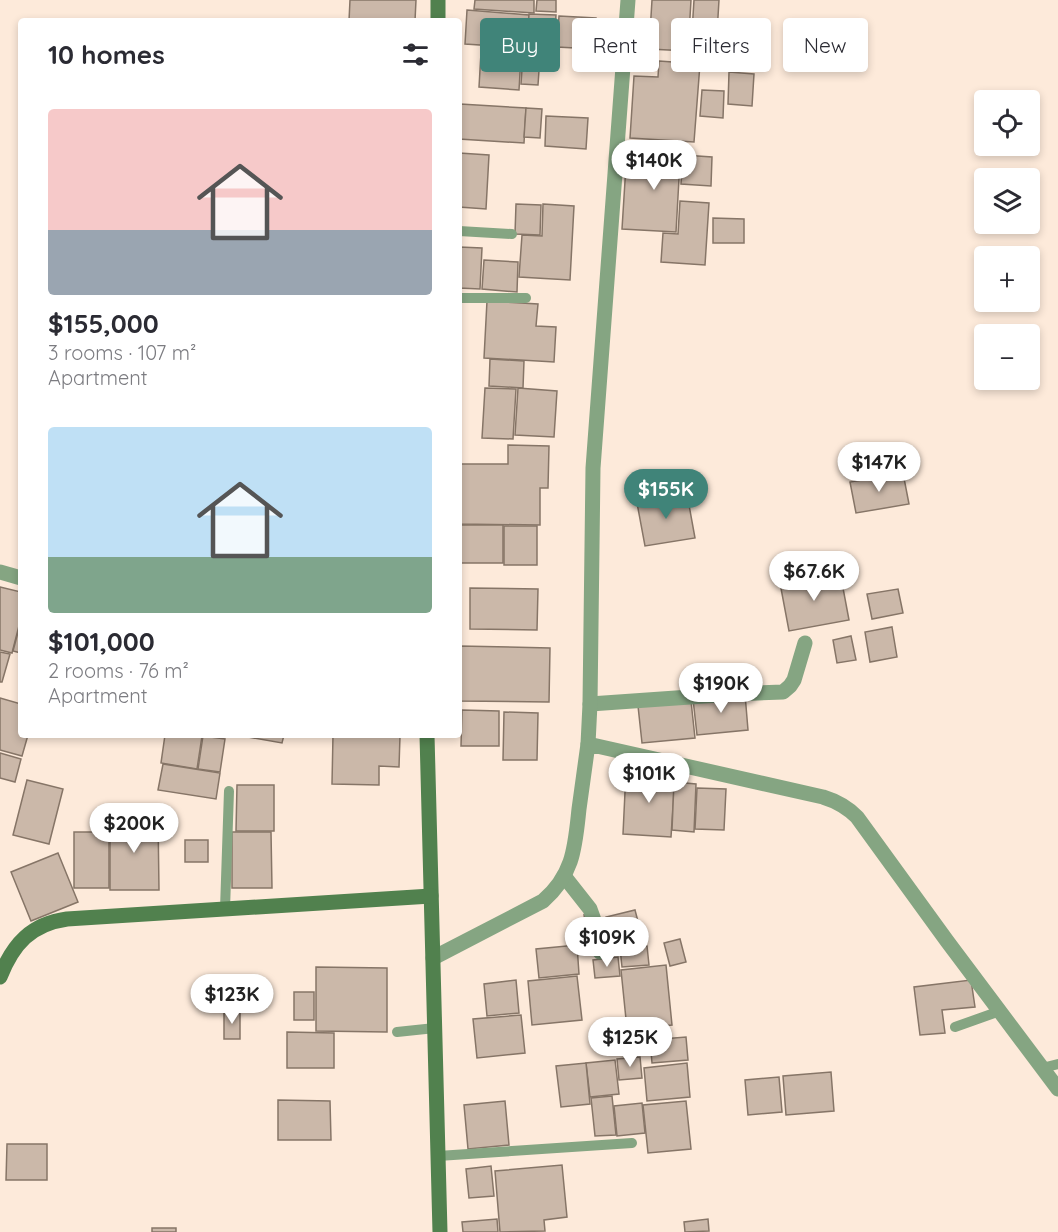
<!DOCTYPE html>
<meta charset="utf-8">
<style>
:root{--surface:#fff;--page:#f2f2f3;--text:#2b2b33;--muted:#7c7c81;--accent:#408479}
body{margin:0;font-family:Quicksand,sans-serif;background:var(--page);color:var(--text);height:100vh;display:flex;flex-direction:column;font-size:22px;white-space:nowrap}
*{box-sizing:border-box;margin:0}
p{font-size:20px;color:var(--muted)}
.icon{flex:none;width:33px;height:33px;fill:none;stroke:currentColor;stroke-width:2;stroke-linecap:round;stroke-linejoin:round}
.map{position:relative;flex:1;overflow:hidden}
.drawer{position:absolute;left:18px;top:18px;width:444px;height:720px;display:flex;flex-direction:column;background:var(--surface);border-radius:6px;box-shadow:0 3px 9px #0003}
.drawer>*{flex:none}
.guide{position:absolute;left:480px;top:18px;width:488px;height:54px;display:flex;gap:12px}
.buttons{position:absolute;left:974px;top:90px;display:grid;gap:12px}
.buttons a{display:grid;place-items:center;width:66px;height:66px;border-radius:6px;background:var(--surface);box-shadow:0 3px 9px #0003;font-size:30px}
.price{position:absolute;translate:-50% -51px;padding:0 14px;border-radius:21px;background:#fff;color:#222;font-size:20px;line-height:39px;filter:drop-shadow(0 2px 3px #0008)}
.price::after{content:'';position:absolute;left:50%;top:36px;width:18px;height:14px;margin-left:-9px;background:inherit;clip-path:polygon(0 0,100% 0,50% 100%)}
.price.on{background:var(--accent);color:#fff}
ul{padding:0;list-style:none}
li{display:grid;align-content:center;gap:12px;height:318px;padding:0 30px}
li span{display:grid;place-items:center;height:186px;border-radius:6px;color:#555}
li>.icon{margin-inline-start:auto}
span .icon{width:108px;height:108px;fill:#fffc;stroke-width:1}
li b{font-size:26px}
h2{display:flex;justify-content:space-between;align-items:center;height:72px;padding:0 30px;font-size:26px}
.chip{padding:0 21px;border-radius:6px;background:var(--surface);box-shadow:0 3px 9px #0003;font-size:21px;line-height:54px}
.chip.on{background:var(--accent);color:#fff}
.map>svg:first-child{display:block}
</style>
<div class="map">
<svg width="1058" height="1232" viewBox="0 0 1058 1232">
<rect width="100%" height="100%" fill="#fdeada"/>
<g fill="#cbb8a9" stroke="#867567" stroke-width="1.5">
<path d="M350 0H416L415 21H349Z"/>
<path d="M475 0H534V13L474 9Z"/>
<path d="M537 0H556V12L536 11Z"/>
<path d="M652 0H691L688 51 649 49Z"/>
<path d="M694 0H719L716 50 691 48Z"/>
<path d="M467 10 529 15 527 48 465 44Z"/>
<path d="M529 14 556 15 554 49 527 47Z"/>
<path d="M559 16 596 18 594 49 557 47Z"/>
<path d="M481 53 521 56 519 90 479 87Z"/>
<path d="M523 55 540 56 538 85 521 84Z"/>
<path d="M659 61 700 64 694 142 630 138 634 76 658 77Z"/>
<path d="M729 72 754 74 752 106 728 104Z"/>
<path d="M702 90 724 91 723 118 700 116Z"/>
<path d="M460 104 526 108 524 143 459 139Z"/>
<path d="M526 108 542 109 540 138 524 137Z"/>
<path d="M546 116 588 118 586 149 545 146Z"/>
<path d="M652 141 681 143 676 232 622 229 626 165 651 167Z"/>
<path d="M459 153 489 155 486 209 459 207Z"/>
<path d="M683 155 712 157 711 186 681 184Z"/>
<path d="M680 201 709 203 705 265 661 262 663 233 678 234Z"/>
<path d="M516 204 541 205 540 235 515 234Z"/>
<path d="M543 204 574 206 570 280 519 277 522 235 542 236Z"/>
<path d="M713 218 744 219V243H713Z"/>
<path d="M459 247 482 248 480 289 459 288Z"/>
<path d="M484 260 518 262 517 292 482 289Z"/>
<path d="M487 301 538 304 536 326 556 327 554 362 484 358Z"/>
<path d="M490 359 524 361 523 388 489 386Z"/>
<path d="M485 388 516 389 513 439 482 438Z"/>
<path d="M518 388 557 391 554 437 515 435Z"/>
<path d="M508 445 549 446 548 488H540V525L459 524V464H508Z"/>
<path d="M903 473 909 504 856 513 850 482Z"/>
<path d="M687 494 695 538 645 546 637 503Z"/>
<rect x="461" y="525" width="42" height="38"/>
<rect x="504" y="526" width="33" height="39"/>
<path d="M840 572 849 620 789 631 780 583Z"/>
<path d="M0 587 21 592V618L12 653 0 650Z"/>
<path d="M470 588 538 589 537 630 470 629Z"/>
<path d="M898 589 903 613 872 619 867 594Z"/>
<path d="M21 621V653L13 651Z"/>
<path d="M892 627 897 657 870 662 865 632Z"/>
<path d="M851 636 856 660 837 663 833 640Z"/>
<path d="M459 646 550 648 549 702 459 701Z"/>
<path d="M0 652 10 654 2 682H0Z"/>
<path d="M745 694 748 730 697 735 693 699Z"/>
<path d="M0 698 21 704V735H28L22 756 0 750Z"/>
<path d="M691 701 695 738 642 743 638 706Z"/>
<path d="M462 710 499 711V746H461Z"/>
<path d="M504 712 538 713 537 760H503Z"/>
<path d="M165 735H193L202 736 197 769 161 763Z"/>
<path d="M237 735H284L282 743Z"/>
<path d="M333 735 400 736 399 767 379 766V785L332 784Z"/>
<path d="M203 736 225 739 220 772 198 769Z"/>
<path d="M0 753 21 759 15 782 0 778Z"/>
<path d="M163 764 220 773 216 799 158 790Z"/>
<path d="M626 771 675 774 671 837 623 834Z"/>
<path d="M27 780 63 789 49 844 13 835Z"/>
<path d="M674 782 696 784 694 832 672 830Z"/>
<path d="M237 785H274V831H236Z"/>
<path d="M697 788 726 789 724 830 695 829Z"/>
<path d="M110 817H158L159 890H110Z"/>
<rect x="74" y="832" width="35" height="56"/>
<path d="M232 832H271L272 888H232Z"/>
<rect x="185" y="840" width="23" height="22"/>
<path d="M58 853 78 902 31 921 11 872Z"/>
<path d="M635 910 642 937 612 943 606 917Z"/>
<path d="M584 914 593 934 586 935Z"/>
<path d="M680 939 686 962 670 966 664 943Z"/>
<path d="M577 945 579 974 539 978 536 949Z"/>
<path d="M647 946 649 965 622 967 620 948Z"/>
<path d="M618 957 620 976 595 978 593 960Z"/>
<path d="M666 965 672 1025 627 1029 621 970Z"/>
<path d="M316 967 387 968V1032L316 1031Z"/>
<path d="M577 976 582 1020 532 1025 528 981Z"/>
<path d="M516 980 519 1013 487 1016 484 984Z"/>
<path d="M971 980 975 1007 942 1010 945 1033 920 1035 914 987Z"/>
<rect x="294" y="992" width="20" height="28"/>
<rect x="224" y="1011" width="16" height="28"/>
<path d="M521 1015 525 1053 477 1058 473 1019Z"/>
<path d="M287 1032 334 1033V1068H287Z"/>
<path d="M686 1037 688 1060 652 1063 650 1040Z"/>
<path d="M640 1057 642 1078 619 1080 617 1059Z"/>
<path d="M615 1060 619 1094 590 1097 586 1063Z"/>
<path d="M586 1063 590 1104 561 1107 556 1066Z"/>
<path d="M687 1063 690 1097 647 1101 644 1068Z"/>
<path d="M831 1072 834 1111 786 1115 783 1076Z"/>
<path d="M779 1077 782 1112 748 1115 745 1080Z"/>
<path d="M612 1096 616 1135 595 1136 591 1098Z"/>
<path d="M278 1100 330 1101 331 1140H278Z"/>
<path d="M505 1101 509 1145 468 1149 464 1105Z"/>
<path d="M686 1101 691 1149 648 1153 643 1105Z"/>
<path d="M642 1103 645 1133 617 1136 614 1106Z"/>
<path d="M7 1144H47V1180H6Z"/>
<path d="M562 1165 567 1217 544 1220 545 1231 500 1232 495 1171Z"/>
<path d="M491 1166 494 1196 469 1198 466 1169Z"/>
<path d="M497 1219 498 1232H463L462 1222Z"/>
<path d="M708 1219 709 1231 685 1232 684 1222Z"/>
<rect x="152" y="1228" width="24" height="4"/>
</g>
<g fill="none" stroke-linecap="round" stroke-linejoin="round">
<g stroke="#85a582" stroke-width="10">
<path d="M459 231 512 234"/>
<path d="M459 298H526"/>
<path d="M225 909 229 791"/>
<path d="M955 1027 1000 1011"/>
<path d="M397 1032 435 1028"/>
<path d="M1042 1068 1058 1064"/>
<path d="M438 1156 632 1143"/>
</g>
<g stroke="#85a582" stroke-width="15">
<path d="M0 572 21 578"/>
<path d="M590 704 733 694 783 692 790 686 794 680 805 643"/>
<path d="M588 744 590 704 593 468 628 0"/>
<path d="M564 876 590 909 594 920 600 952"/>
<path d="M433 958 543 901C574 874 575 846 579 809 582 787 585 766 588 744L823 797C836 801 847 807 857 817L947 941 1058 1089"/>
</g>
<g stroke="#51814e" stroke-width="15">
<path d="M438 21V0"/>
<path d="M427 735 440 1232"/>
<path d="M0 977C13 944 31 924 67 919L431 896"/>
</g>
</g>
</svg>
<div class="buttons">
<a><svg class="icon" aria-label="locate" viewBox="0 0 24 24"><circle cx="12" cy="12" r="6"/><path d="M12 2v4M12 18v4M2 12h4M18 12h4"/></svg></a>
<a><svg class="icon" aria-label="layers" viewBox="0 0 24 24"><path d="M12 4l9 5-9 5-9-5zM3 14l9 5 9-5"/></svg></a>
<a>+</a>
<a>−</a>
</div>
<b class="price" style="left:654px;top:191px">$140K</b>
<b class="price" style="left:879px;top:493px">$147K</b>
<b class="price on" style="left:666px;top:520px">$155K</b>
<b class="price" style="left:814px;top:602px">$67.6K</b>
<b class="price" style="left:721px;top:714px">$190K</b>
<b class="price" style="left:649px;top:804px">$101K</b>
<b class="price" style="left:134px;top:854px">$200K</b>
<b class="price" style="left:607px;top:968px">$109K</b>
<b class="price" style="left:232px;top:1025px">$123K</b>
<b class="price" style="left:630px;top:1068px">$125K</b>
<div class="guide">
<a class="chip on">Buy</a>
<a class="chip">Rent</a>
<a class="chip">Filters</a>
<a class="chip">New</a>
</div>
<section class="drawer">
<h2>10 homes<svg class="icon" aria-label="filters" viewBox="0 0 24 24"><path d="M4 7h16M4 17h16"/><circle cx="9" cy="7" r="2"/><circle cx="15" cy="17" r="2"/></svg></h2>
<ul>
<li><span style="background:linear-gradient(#f6c9c9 65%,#9aa5b1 0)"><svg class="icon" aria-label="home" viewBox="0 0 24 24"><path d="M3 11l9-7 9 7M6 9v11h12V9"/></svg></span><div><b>$155,000</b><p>3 rooms · 107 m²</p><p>Apartment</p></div></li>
<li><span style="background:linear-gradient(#bfe0f5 70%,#7fa58c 0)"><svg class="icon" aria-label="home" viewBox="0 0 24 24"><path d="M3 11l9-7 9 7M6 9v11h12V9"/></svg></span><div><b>$101,000</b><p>2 rooms · 76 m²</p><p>Apartment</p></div></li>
</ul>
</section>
</div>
